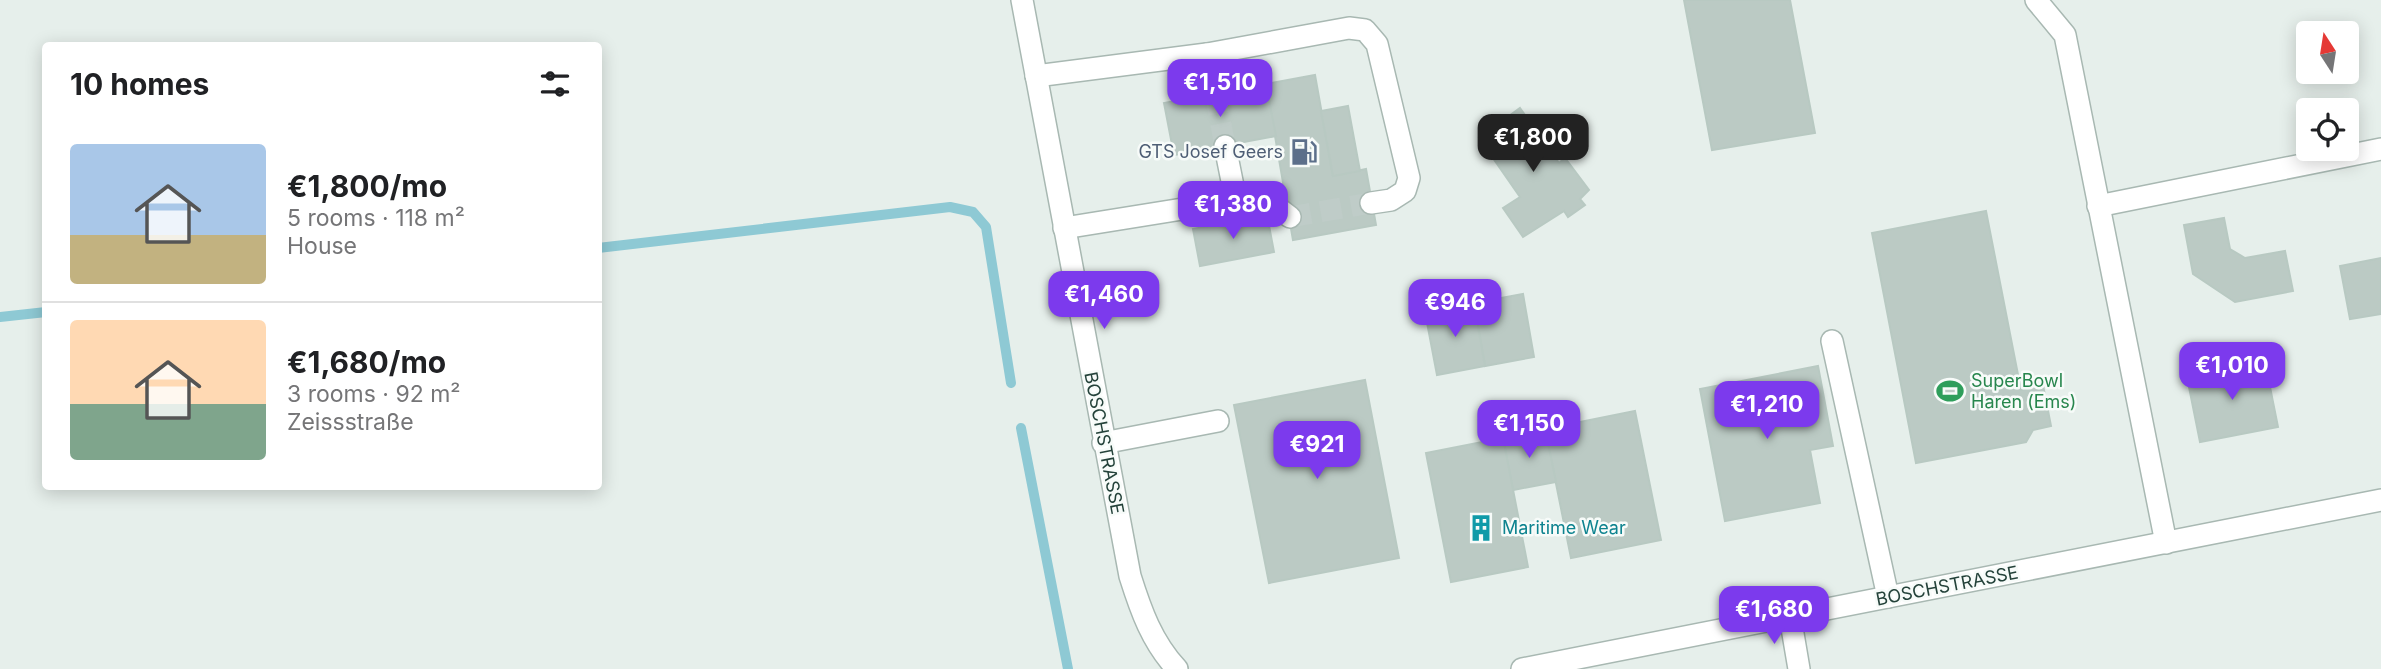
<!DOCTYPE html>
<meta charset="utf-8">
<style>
:root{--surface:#fff;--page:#f2f2f2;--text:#202124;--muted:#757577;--line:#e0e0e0;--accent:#7c3aed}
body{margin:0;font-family:Inter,sans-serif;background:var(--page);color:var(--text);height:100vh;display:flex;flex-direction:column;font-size:26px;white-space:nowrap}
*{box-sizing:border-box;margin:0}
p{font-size:23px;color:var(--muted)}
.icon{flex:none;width:38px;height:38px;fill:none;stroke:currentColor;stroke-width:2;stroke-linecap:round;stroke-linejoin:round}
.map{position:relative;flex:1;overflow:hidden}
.sheet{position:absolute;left:42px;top:42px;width:560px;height:448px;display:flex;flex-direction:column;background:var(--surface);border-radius:7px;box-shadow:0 4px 18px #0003}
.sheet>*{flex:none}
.needle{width:46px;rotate:348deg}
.buttons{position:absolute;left:2296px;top:21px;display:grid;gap:14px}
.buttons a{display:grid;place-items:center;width:63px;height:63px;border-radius:7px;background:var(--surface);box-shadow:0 4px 18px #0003;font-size:35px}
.price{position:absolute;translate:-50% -60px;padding:0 16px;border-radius:14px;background:var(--accent);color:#fff;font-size:23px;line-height:46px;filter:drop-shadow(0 2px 4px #0008)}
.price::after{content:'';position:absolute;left:50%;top:42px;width:21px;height:16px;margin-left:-10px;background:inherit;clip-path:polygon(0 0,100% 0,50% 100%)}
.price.selected{background:#222;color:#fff}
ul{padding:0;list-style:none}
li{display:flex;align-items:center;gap:21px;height:175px;padding:0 28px}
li+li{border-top:2px solid var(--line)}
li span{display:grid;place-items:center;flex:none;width:196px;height:140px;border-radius:7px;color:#555}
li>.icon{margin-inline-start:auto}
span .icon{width:84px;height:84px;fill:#fffc;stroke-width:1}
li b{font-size:30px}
h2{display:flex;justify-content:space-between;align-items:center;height:84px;padding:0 28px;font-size:30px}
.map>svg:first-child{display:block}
</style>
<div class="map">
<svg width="2381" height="669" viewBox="0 0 2381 669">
<rect width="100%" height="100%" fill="#e6efeb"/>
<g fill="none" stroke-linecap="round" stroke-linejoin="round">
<g stroke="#8ec9d4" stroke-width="10">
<path d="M598 248 950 207 973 212 986 227 1011 383"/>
<path d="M0 317 46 312"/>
<path d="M1021 428 1068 669"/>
</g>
</g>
<g fill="#bbcac4" stroke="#b8c9c2" stroke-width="2">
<path d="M1684 0H1790L1815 133 1712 150Z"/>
<path d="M1315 75 1333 176 1366 169 1376 225 1293 240 1266 84Z"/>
<path d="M1266 84 1276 136 1174 155 1164 103Z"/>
<path d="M1348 106 1360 171 1333 176 1321 111Z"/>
<path d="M1520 108 1559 163 1565 158 1589 190 1580 199 1585 205 1568 217 1564 211 1523 237 1503 208 1520 197 1479 138Z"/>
<path d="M1986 211 2021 390 2043 385 2051 426 2033 430 2026 442 1916 463 1872 233Z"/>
<path d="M1267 215 1274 252 1200 266 1193 229Z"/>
<path d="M2224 218 2230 249 2245 258 2285 251 2293 291 2235 302 2193 274 2184 225Z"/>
<path d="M2381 258V314L2350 319 2340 266Z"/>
<path d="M1523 294 1534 357 1485 366 1474 303Z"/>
<path d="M1474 303 1485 366 1437 375 1425 312Z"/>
<path d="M2265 362 2278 427 2200 442 2187 377Z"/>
<path d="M1818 366 1833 446 1810 450 1820 503 1725 521 1700 389Z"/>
<path d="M1365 380 1399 558 1269 583 1234 405Z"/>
<path d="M1635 411 1661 540 1571 558 1545 429Z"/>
<path d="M1545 429 1556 482 1513 490 1503 438Z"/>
<path d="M1503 438 1528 567 1451 582 1426 453Z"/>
</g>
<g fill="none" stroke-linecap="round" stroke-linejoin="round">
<g stroke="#bfccc8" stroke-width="21" stroke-dasharray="21 10" stroke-linecap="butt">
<path d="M1215 93 1225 146"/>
<path d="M1290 217 1371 203"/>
</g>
<defs>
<g id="minor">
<path d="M1022 0 1130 576C1141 611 1152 642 1177 669"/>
<path d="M2036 0 2065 35 2166 543"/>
<path d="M1207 54 1215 93"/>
<path d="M1036 76 1207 54 1349 28 1365 30 1377 44 1409 178 1405 191 1391 200 1371 203"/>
<path d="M1225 146 1236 201"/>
<path d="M2098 206 2381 149"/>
<path d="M1064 228 1251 198 1269 201 1290 217"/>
<path d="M1832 341 1888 597"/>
<path d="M1103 443 1218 421"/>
<path d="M1790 616 1799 669"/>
<path d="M1522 669 2381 500"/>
</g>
</defs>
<use href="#minor" stroke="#a8b8b2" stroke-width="24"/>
<use href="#minor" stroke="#fff" stroke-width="21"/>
</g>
<defs>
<symbol id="fuel-bare" viewBox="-9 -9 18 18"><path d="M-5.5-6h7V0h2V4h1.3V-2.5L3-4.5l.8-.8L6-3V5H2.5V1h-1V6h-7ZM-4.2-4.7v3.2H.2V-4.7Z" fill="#5c6f8a" stroke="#f7fbf9" stroke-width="2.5" paint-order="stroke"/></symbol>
<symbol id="stadium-bare" viewBox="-9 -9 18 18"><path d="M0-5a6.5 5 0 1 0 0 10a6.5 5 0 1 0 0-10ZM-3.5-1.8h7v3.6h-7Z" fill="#2e9e5b" stroke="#f7fbf9" stroke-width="2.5" paint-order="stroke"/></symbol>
<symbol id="building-bare" viewBox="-9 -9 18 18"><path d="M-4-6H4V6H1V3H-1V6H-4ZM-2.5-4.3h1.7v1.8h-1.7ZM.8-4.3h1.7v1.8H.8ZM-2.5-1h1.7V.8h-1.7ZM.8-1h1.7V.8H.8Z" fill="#0f9aa8" stroke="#f7fbf9" stroke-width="2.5" paint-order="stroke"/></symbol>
</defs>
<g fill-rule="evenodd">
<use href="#fuel-bare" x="1285" y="133" width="38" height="38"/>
<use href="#stadium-bare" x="1931" y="372" width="38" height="38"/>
<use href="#building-bare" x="1462" y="509" width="38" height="38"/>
</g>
<g text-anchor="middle" stroke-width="5" stroke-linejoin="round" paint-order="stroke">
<g font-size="18" fill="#4e5e75" stroke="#f7fbf9" text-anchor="end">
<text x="1283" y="158">GTS Josef Geers</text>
</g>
<g font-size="18" fill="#27864d" stroke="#f7fbf9" text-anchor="start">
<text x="1971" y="387">SuperBowl<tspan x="1971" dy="21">Haren (Ems)</tspan></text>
</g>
<g font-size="18" fill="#24423a" stroke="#f7fbf9">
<text transform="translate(1104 443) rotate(79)" y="6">BOSCHSTRASSE</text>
<text transform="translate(1947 586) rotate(-11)" y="6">BOSCHSTRASSE</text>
</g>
<g font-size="18" fill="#0d838f" stroke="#f7fbf9" text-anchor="start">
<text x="1502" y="534">Maritime Wear</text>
</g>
</g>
</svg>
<div class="buttons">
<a><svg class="needle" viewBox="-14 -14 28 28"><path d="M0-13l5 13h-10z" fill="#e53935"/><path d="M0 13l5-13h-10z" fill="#757577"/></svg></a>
<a><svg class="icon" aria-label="locate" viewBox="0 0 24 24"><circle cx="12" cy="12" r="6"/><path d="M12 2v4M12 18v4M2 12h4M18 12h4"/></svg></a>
</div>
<b class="price" style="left:1220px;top:119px">€1,510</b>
<b class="price selected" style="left:1533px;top:174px">€1,800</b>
<b class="price" style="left:1233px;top:241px">€1,380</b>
<b class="price" style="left:1104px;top:331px">€1,460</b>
<b class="price" style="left:1455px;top:339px">€946</b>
<b class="price" style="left:2232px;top:402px">€1,010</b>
<b class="price" style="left:1767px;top:441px">€1,210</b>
<b class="price" style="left:1529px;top:460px">€1,150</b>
<b class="price" style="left:1317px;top:481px">€921</b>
<b class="price" style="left:1774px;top:646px">€1,680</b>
<section class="sheet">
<h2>10 homes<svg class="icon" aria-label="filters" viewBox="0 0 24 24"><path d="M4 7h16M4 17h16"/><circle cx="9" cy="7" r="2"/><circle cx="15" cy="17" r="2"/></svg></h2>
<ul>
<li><span style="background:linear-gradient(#a9c7e8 65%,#c2b280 0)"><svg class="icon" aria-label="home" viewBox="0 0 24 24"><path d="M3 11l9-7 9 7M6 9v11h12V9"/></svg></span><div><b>€1,800/mo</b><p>5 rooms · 118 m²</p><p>House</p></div></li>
<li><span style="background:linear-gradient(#ffd9b3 60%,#7fa58c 0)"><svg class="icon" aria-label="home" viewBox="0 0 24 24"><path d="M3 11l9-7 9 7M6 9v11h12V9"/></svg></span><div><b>€1,680/mo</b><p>3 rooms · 92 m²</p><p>Zeissstraße</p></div></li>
</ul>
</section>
</div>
